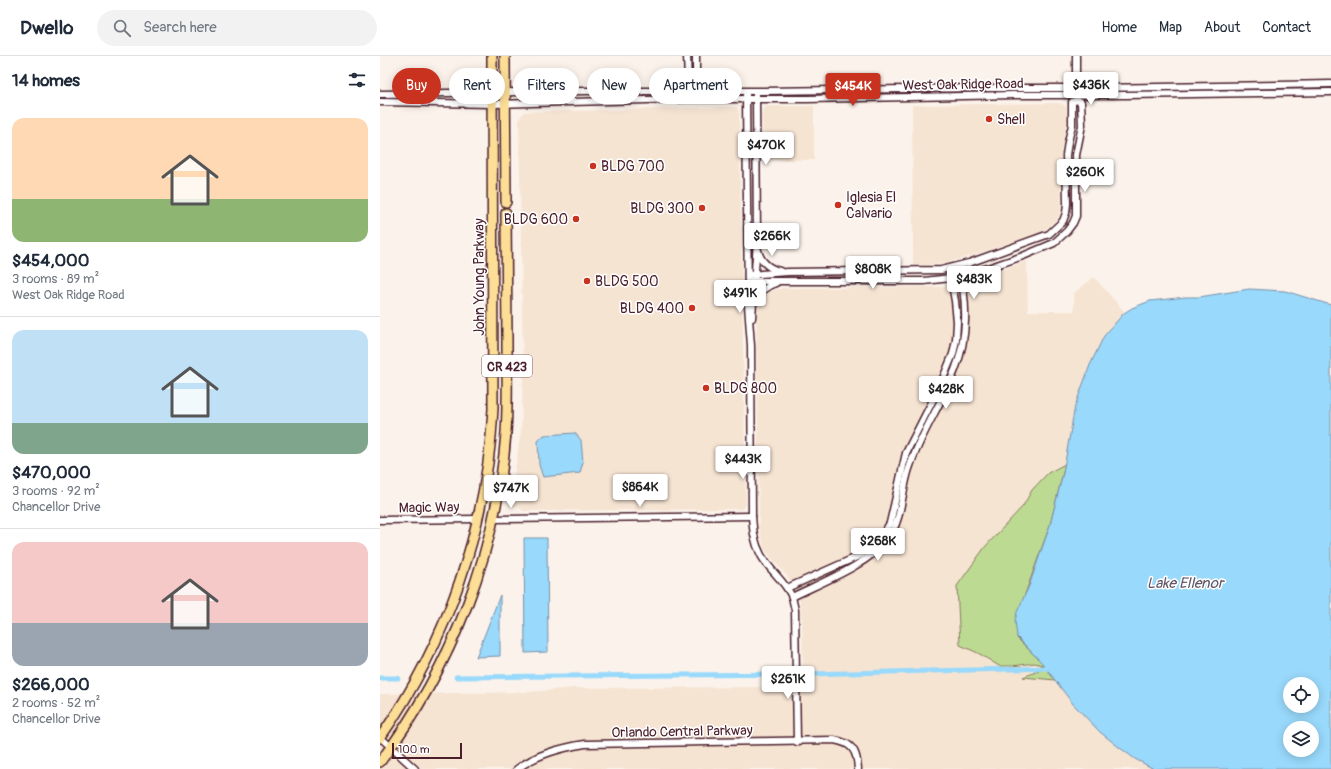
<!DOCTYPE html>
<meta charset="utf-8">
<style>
:root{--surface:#fff;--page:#f2f2f3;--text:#1f2937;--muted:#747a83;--line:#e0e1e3;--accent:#c8321e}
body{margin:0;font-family:Pangolin,sans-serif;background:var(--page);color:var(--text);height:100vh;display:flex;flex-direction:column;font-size:15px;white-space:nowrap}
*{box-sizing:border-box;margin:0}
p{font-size:13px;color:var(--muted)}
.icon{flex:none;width:22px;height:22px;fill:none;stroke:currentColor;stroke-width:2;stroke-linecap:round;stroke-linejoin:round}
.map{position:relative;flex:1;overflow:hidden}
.drawer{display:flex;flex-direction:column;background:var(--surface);width:380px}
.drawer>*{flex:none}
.top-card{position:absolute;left:12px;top:12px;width:380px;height:36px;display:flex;gap:8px}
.fabs{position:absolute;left:903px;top:621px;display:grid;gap:8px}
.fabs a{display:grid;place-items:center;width:36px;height:36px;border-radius:50%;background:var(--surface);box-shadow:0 2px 10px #0003;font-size:20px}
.scale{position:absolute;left:12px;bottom:10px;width:70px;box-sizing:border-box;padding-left:4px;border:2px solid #4a1f2b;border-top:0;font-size:11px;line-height:14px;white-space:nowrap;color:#4a1f2b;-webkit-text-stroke:3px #fff;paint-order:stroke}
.price{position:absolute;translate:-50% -34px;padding:0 9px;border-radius:4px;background:#fff;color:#222;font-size:13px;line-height:26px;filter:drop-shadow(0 1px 2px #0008)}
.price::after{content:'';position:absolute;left:50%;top:24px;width:12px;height:9px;margin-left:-6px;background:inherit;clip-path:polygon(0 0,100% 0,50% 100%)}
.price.current{background:var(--accent);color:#fff}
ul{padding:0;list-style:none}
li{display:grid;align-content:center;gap:8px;height:212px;padding:0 12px}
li+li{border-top:1px solid var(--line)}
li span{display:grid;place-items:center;height:124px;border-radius:12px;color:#555}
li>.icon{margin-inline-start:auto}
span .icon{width:72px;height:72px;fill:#fffc;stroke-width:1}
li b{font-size:17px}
h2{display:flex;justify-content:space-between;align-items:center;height:48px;padding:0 12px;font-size:17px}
.tag{padding:0 14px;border-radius:18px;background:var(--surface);box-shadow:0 2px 10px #0003;font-size:14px;line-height:36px}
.tag.current{background:var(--accent);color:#fff}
header{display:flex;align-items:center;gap:24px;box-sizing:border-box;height:56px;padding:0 20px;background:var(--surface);border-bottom:1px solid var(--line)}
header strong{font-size:19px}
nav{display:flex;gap:22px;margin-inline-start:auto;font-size:14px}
.search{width:280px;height:36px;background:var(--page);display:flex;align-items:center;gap:10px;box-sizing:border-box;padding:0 14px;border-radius:22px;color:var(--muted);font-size:15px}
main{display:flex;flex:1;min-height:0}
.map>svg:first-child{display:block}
</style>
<header>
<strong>Dwello</strong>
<div class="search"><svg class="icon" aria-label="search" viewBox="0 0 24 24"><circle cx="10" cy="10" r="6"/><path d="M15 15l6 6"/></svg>Search here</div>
<nav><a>Home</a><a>Map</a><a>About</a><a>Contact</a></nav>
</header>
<main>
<section class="drawer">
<h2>14 homes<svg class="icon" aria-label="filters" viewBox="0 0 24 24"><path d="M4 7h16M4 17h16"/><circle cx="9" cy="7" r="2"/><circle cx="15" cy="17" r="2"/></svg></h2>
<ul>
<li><span style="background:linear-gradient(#ffd9b3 65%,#8fb573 0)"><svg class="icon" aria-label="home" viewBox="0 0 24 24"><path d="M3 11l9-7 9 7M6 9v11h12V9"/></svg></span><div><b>$454,000</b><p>3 rooms · 89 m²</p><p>West Oak Ridge Road</p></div></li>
<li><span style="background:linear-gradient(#bfe0f5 75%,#7fa58c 0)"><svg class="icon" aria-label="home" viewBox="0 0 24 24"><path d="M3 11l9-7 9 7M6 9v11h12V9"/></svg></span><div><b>$470,000</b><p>3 rooms · 92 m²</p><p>Chancellor Drive</p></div></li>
<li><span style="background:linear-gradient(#f6c9c9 65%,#9aa5b1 0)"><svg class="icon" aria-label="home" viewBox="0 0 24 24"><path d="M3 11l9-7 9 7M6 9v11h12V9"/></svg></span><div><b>$266,000</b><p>2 rooms · 52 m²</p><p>Chancellor Drive</p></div></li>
</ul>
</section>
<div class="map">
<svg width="951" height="713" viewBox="0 0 951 713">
<rect width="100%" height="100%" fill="#fbf3eb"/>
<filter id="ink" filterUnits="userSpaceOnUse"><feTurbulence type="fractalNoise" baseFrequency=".025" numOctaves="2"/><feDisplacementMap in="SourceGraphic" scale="8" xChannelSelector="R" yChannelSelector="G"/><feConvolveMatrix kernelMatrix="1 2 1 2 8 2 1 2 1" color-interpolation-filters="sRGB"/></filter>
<g filter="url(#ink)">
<g fill="#f6e4d3">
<path d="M677 47 682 48 686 50 687 63 686 73 681 93V155L678 162 664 175 592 200 562 208 533 209 532 49Z"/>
<path d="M388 50H434V104H383L382 57 384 52Z"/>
<path d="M354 51H357L359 56 366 449 362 453 144 455 134 449 131 440 141 374 143 323 139 63 144 56Z"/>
<path d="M647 205 648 255H694V237L714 221 761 274 842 713H0V638L149 636 193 632 392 631 423 627 422 567 420 546 411 525 391 502 384 492 379 472 376 254 380 243 390 235 403 232 556 231 575 229Z"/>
</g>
<path fill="#bdda92" stroke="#847c5e" d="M685 408 670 469 644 541 637 582 662 607 675 624 643 621 661 614 662 609 655 607 632 610H619L598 597 580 589 577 530 605 491 643 450 652 434 668 417Z"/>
<g fill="#99d9fb" stroke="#798fa8" fill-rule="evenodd">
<path d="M869 233 905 235 951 249V713H774L755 703 740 692 720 676 693 648 662 607 637 581 635 565 637 556 649 530 670 469 683 417 695 350 710 309 724 280 744 257 752 252 770 245 806 241H819ZM910 628H932V650H910ZM910 672H932V694H910Z"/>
<path d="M195 377 201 384 203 406 200 417 163 421 159 409 158 385 164 379Z"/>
<path d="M144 482H167L168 596 145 597Z"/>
<path d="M120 539V600L96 601Z"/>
</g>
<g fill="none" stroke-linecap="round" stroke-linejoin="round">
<g stroke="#99d9fb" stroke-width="5">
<path d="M427 618 672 612"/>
<path d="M76 621 404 618"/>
<path d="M0 622H18"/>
</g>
<defs>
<g id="minor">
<path d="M307 0 308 24 312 30"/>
<path d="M696 0V34"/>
<path d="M312 35V30L316 24V0"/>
<path d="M0 38 206 35H384L600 32H719L951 28"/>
<path d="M366 39 368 249 371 290 372 460C373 474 374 486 381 499 389 514 405 525 412 541 413 545 414 550 415 554L417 686"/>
<path d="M0 46 112 48 306 43H427L635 39H746L951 36"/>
<path d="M378 194C380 205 389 213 400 215"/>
<path d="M368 219 408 216 561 214 589 207 669 178 683 165 686 157 687 148 686 99 688 86 692 69V46L697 44"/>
<path d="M368 225H544L571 222 593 217 643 200 674 187 687 175 693 167 696 160V99L702 69 701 46 697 44"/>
<path d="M375 245C380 235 386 230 396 227"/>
<path d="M372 262 377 184 376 39"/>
<path d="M113 463 372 460"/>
<path d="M0 464 98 463"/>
<path d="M407 532 481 499 494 489 504 477 510 467 526 397 560 330 573 298 576 284 577 266 575 245 570 218"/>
<path d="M412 541C440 527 488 509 507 484 523 464 521 434 530 410 541 377 562 347 575 314 588 282 588 244 578 210"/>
<path d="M0 681 35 713"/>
<path d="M137 713C157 698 181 692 205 688L454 684C472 687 477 694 478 713"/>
</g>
<g id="highway">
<path d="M125 0 126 146"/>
<path d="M0 682C68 585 107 471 113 353L112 0"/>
<path d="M0 706C72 611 117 496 126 377 128 346 127 315 127 284 127 241 126 199 126 157"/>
</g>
</defs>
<use href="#minor" stroke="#4a1f2b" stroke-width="9"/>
<use href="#highway" stroke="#4a1f2b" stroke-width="12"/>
<use href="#minor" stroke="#fff" stroke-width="6"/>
<use href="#highway" stroke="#fcde96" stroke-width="9"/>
</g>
</g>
<g fill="#c8321e" stroke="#fff" stroke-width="1.5">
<circle cx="609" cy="63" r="4"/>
<circle cx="213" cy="110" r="4"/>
<circle cx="458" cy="149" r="4"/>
<circle cx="322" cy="152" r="4"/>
<circle cx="196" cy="163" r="4"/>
<circle cx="207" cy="225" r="4"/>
<circle cx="312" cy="252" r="4"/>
<circle cx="326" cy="332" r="4"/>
</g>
<g text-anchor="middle" stroke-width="3" stroke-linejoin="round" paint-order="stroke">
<rect fill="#fff" stroke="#80626b" stroke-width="1" x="102" y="299" width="50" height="22" rx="3"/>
<g font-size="13" font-weight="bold" fill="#4a1f2b">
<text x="127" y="315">CR 423</text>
</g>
<g font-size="14" fill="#4a1f2b" stroke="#fff">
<text transform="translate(583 28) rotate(-1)" y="5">West Oak Ridge Road</text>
<text transform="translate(99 221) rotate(-90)" y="5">John Young Parkway</text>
<text transform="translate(49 451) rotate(-1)" y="5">Magic Way</text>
<text transform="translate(302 675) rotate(-1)" y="5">Orlando Central Parkway</text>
</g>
<g font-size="14" fill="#4a1f2b" stroke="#fff" text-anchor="start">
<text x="617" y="68">Shell</text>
<text x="221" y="115">BLDG 700</text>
<text x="466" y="146">Iglesia El<tspan x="466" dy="16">Calvario</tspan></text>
<text x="314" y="157" text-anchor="end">BLDG 300</text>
<text x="188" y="168" text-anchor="end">BLDG 600</text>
<text x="215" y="230">BLDG 500</text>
<text x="304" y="257" text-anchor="end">BLDG 400</text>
<text x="334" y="337">BLDG 800</text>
</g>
<g font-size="15" font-style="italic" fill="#625769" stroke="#fff">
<text x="805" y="532">Lake Ellenor</text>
</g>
</g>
</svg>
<div class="fabs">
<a><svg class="icon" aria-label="locate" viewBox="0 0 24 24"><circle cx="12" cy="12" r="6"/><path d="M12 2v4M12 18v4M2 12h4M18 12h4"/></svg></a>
<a><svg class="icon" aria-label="layers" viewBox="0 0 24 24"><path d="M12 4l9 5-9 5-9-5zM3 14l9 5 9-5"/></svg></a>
</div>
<div class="scale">100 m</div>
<b class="price" style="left:711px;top:50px">$436K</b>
<b class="price current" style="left:473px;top:51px">$454K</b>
<b class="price" style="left:386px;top:110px">$470K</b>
<b class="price" style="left:705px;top:137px">$260K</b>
<b class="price" style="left:392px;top:201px">$266K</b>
<b class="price" style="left:493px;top:234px">$808K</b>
<b class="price" style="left:594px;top:244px">$483K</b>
<b class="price" style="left:360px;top:258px">$491K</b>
<b class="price" style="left:566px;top:354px">$428K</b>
<b class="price" style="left:363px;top:424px">$443K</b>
<b class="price" style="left:260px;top:452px">$864K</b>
<b class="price" style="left:131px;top:453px">$747K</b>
<b class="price" style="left:498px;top:506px">$268K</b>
<b class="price" style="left:408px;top:644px">$261K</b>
<div class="top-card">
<a class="tag current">Buy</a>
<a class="tag">Rent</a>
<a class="tag">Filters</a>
<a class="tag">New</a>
<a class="tag">Apartment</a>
</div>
</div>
</main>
